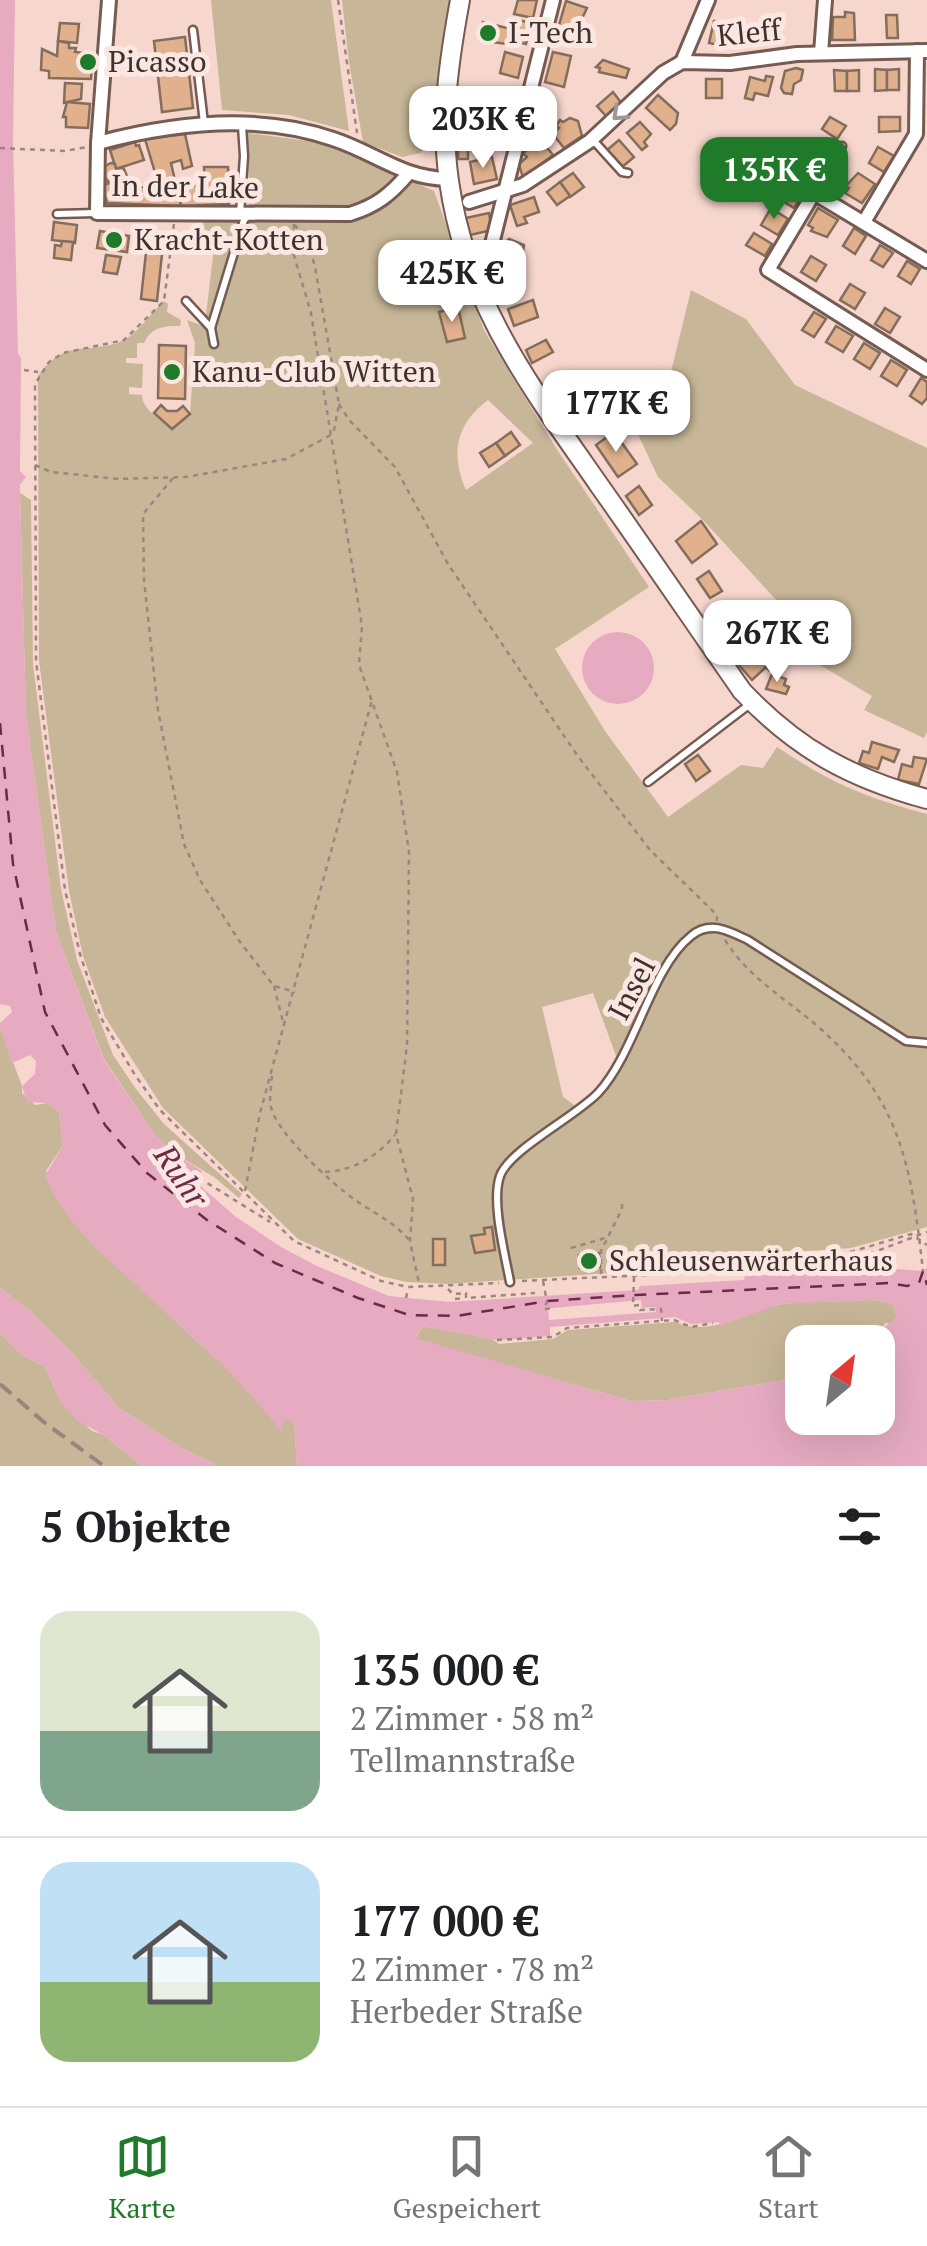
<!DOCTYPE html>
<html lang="de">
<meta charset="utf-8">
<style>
:root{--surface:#fff;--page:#f6f6f6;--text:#202124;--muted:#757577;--line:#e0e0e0;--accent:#1f7a2a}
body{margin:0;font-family:"PT Serif",serif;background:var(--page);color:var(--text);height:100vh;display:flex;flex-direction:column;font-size:38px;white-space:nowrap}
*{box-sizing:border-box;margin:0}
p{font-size:32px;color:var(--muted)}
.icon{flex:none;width:55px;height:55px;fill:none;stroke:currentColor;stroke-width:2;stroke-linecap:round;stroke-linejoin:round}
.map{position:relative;height:1466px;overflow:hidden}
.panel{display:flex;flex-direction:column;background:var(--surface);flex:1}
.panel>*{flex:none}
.needle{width:65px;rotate:29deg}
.fabs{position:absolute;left:785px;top:1325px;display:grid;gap:20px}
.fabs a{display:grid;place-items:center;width:110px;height:110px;border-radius:20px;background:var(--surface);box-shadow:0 10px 40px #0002;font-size:50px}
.price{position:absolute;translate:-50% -85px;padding:0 22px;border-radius:20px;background:#fff;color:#222;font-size:32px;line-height:65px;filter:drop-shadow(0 2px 5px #0008)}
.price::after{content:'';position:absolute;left:50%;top:60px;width:30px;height:22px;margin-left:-15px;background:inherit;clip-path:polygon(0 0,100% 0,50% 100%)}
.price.current{background:var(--accent);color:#fff}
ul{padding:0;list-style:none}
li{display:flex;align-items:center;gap:30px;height:250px;padding:0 40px}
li+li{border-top:2px solid var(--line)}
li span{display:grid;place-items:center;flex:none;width:280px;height:200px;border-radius:30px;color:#555}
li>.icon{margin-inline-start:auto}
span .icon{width:120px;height:120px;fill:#fffc;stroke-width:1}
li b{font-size:42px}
h2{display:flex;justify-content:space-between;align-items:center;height:120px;padding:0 40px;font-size:42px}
.tabs{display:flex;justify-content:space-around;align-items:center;height:140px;border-top:2px solid var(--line);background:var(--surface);font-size:28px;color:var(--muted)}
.tabs a{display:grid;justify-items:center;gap:5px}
.tabs .current{color:var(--accent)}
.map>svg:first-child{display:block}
</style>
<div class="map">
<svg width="927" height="1466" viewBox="0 0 927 1466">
<rect width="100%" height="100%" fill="#f7d7cd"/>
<g fill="#c7b698" fill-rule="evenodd">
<path d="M211 0H331L349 131 289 115 222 110Z"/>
<path d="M342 0H451L437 85 427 118 423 119 426 138 421 153 402 157 363 142 349 62Z"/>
<path d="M248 133 330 144 434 191 484 330 554 445 649 587 555 649 605 731 668 817 741 765 763 768 777 747C831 783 864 797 927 814V1227L851 1248 752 1255 727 1265 448 1284 407 1282 381 1276 298 1239 163 1108 105 1017 83 956 69 891 39 661 38 376C66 336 91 356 124 340 138 333 152 312 164 301L168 304 167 312 181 320 180 326C165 326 152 326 144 343H137V358H126V363L143 364 142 388 129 387V394L142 395C142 410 161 419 172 428L190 414 195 343 187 320 201 325 209 320 206 315 215 239 199 236 205 219 232 218 240 223 249 215ZM488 400 533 443 466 490C450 454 456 424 488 400ZM593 993 619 1064 600 1098 583 1111 563 1097 542 1007Z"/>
<path d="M691 290 746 319 795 385 927 448V732L924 738 864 710 872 696 790 647 773 618 777 601 703 520 658 477 629 415 642 391 669 380Z"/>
<path d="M20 493 31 500 33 664 61 889 77 960 113 1055 136 1089 164 1124 242 1194 239 1198 214 1177 174 1153 156 1136 104 1059 56 932 26 714Z"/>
<path d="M0 1027 22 1086V1093L35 1105 48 1103 59 1112 63 1145 46 1171 141 1289 240 1381 294 1422 297 1466H219L180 1447 119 1408 73 1354 30 1311 0 1288Z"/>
<path d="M872 1300 892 1303 897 1317 893 1323H886L866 1342H802V1377L668 1400 632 1401 415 1339 423 1326 492 1339 499 1344 553 1339 568 1330 675 1322C716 1339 744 1308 783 1304 812 1301 842 1302 872 1300Z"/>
<path d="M0 1333 22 1355 45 1367 61 1403 92 1431 102 1434 142 1466H0Z"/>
</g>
<g fill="#e6abc1" fill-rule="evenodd">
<path d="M0 0H15L13 140 18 354 21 357 20 471 26 477 20 485V493L26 714 56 932 104 1060 156 1136 174 1153 202 1171 196 1182 236 1217 281 1247 317 1266 389 1296 449 1302 638 1290 640 1286 744 1280 745 1276 897 1269 923 1271 927 1268V1466H297L294 1422 284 1419 281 1432C242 1379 193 1338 145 1293 106 1257 67 1227 45 1176L63 1145 59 1112 48 1103 27 1102 22 1086 35 1074 36 1061 30 1055 12 1063 0 1027V1023L12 1012 10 1006 0 1004ZM641 1300 642 1308 655 1307 656 1312 549 1320 548 1309 552 1308ZM872 1300 892 1303 897 1317 866 1342H878V1418H802V1377L668 1400 632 1401 415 1338 423 1326 497 1340 550 1336V1327L675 1317 691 1324 719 1322 720 1326 779 1304Z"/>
<circle cx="618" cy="668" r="36"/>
<path d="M0 1288 30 1311 73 1354 119 1408 180 1447 219 1466H142L102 1434 76 1420 61 1403 45 1367 22 1355 0 1333Z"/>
</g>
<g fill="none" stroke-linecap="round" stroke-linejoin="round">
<path stroke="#6e2948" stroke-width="2.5" stroke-dasharray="12 10" stroke-linecap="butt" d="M0 723 13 864 45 1012 105 1125 147 1173 207 1220 275 1263 358 1298 409 1315 456 1316 548 1301 636 1295 890 1283 907 1286 919 1283 923 1271 927 1285"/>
</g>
<g fill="#e0b18c" stroke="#836d5c" stroke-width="2.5">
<path d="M537 0 533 18 514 14 518 0Z"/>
<path d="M566 1 587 8 577 29 580 30 578 38 557 32Z"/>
<path d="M845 12 854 13 855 40H832L833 17H845Z"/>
<path d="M886 15H897L898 38H887Z"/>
<path d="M514 19 531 23 526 44 508 40 507 44 482 41 483 22 511 29Z"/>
<path d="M714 21 730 24 726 46 709 43Z"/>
<path d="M60 23 79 24 77 43 58 41Z"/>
<path d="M185 37 193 108 162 112 154 41Z"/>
<path d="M58 41 69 43V48H76L75 52 93 54 91 79 49 78V71L41 70 42 49 57 56Z"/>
<path d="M505 52 523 57 518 78 500 73Z"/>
<path d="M553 52 571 56 564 87 545 82Z"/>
<path d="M603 60 629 69 626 78 599 72 600 68 596 67Z"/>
<path d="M796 68 803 70 801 80 794 84 792 94 784 93 781 88 785 71Z"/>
<path d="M875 69 887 70V90L875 91Z"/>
<path d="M899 69V90H887V70Z"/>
<path d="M834 70 847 71V91H835Z"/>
<path d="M859 70V91H847V71Z"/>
<path d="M766 76 773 77 768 96 755 93 753 100 745 98 750 77 765 81Z"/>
<rect x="706" y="79" width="16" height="19"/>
<path d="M65 83 82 84 81 99 64 103Z"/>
<path d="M497 90 511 93 512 113 502 133 487 129 486 123Z"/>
<path d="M613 92 622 104 606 116 597 106Z"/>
<path d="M658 95 678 113 676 124 670 130 646 108Z"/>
<path d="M67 102 90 104 88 128 66 127V117H63Z"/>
<path d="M830 117 846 126 837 139 822 129Z"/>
<path d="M879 117H900V131L879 132Z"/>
<path d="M570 118 578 121 582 136 564 148 553 134 559 128 556 126 560 120 563 122Z"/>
<path d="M640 122 651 134 644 142 647 146 642 150 627 133Z"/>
<path d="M463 132 473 134 468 141V159H458V141Z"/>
<path d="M185 134 192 166 183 169 181 160 171 163 181 206 107 203 102 185 117 181 120 189 159 186 145 139Z"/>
<path d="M817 139 832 148 822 164 807 155Z"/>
<path d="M541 140 553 155 523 178 519 164 527 157 523 153Z"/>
<path d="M619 140 634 157 621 168 606 151Z"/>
<path d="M135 142 136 146 139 145 144 160 116 169 110 150Z"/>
<path d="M878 147 894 156 884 172 869 163Z"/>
<path d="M492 157 497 179 474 184 470 162Z"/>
<path d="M798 162 816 173 809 185 791 174Z"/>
<path d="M111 163 115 164 116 169 123 167 131 185 121 187 119 179 109 183 103 175V167Z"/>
<path d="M204 167H228L229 204 181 206 178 188 205 185Z"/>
<path d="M573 173 584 187 570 197 560 182Z"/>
<path d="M858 173 875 184 862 203 845 193 849 188 846 186Z"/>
<path d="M560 182 570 196 557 205 547 192Z"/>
<path d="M784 185 802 196 794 208 776 197Z"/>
<path d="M534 197 539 212 524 217 527 223 517 226 510 205Z"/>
<path d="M771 208 788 219 778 235 761 225Z"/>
<path d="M818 208 838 220 827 237 811 231 813 228 808 225Z"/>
<path d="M489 213 492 230 470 235 466 218Z"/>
<path d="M54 222 77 225 75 243 52 240Z"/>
<path d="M854 228 866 236 855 254 843 246Z"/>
<path d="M100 231 129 236 127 252 97 248Z"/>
<path d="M754 233 772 244 765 256 746 245Z"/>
<path d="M509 239 524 245 522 257 515 255 513 261 503 258 504 253 500 248Z"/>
<path d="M62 241 73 242 71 260 54 258 55 245 61 246Z"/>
<path d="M880 245 893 253 883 267 871 260Z"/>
<path d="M146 252 162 254 157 301 141 299Z"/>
<path d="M106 255 121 257 117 274 103 272Z"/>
<path d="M811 256 826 265 816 281 801 272Z"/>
<path d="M907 261 920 269 911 284 898 276Z"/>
<path d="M850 284 865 293 855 309 840 300Z"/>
<path d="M533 300 538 317 514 326 508 309Z"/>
<path d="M458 307 465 338 447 342 439 312Z"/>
<path d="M885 308 900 317 890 333 875 324Z"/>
<path d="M814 312 826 319 814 337 802 330Z"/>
<path d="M836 326 853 336 843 352 826 342Z"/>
<path d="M546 340 553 352 532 363 526 350Z"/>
<path d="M864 343 880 353 870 369 854 359Z"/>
<path d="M159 345 186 346 185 399 158 398Z"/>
<path d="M891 360 907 370 897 386 881 376Z"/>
<path d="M560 373 570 388 565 391 568 396 559 402 546 382Z"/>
<path d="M921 378 927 382V398L922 404 910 396Z"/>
<path d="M161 405 167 411H177L183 406 190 414 172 429 154 413Z"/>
<path d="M511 432 520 445 505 456 496 443Z"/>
<path d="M614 432 637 464 618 477 596 445Z"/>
<path d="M496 443 505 456 489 467 480 453Z"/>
<path d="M639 486 652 505 639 515 626 496Z"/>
<path d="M701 521 717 544 692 563 676 541Z"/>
<path d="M709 571 722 591 710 598 697 579Z"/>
<path d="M740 627 754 643 741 655 727 639Z"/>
<path d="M751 653 756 659 763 653 770 662 774 658 776 660 769 670 766 667 752 680 738 664Z"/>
<path d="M772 674 786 679 784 685 789 687 786 694 766 689Z"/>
<path d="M872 742 899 750 894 762 882 757 878 769 859 763 863 751 869 753Z"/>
<path d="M698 755 710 771 696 781 685 764Z"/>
<path d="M914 757 927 759 919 784 898 780 902 764 912 767Z"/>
<path d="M492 1227 495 1250 475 1253 471 1236 485 1234 484 1228Z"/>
<rect x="433" y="1239" width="12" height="26"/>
<path d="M599 1253 600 1267 580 1268 579 1255Z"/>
</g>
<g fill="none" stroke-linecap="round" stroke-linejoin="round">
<defs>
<g id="lane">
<path d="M193 30 204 123"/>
<path d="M593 140 622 172 628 173"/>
<path d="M815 192 842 146"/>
<path d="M57 214 96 213"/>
<path d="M240 214 244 156 242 126"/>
<path d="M186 301 211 328"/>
<path d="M214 344 211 328 244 220 248 216"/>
<path d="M648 782 750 704"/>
<path d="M510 1282C505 1254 491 1202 500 1176 509 1150 575 1117 598 1093 636 1052 650 969 691 936 710 920 729 931 748 940L906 1041 927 1043"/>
</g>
<g id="street">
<path d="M109 0 98 143 97 213 350 214C376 206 390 195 408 174"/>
<path d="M821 53 825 0"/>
<path d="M682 62 708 0"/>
<path d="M98 143C173 123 258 113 333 139 376 153 401 178 448 179"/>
<path d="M469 202 523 185 590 141 663 73 682 62 730 63 797 54 927 51"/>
<path d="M864 222 916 134 917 51"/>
<path d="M927 261 814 193 768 270 927 370"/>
<path d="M489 268V256L553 0"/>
</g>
<path id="secondary" d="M460 0C449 60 440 120 449 181 466 303 531 387 599 485 647 553 694 622 742 691 797 749 850 778 927 799"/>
</defs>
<use href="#lane" stroke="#765b52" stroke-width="11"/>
<use href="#street" stroke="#765b52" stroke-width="18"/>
<use href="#secondary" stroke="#765b52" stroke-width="22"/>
<g stroke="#9c867f" stroke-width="2.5" stroke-dasharray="5 5" stroke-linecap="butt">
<path d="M338 0 357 133"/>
<path d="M0 148 65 151 87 147"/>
<path d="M174 224 164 301 124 340 63 353 49 362 35 384 36 661 65 890 80 954 101 1018 135 1075 160 1110 294 1241 381 1281 408 1287 499 1283"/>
<path d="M294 224 293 252 311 313 362 626 359 665 397 772 409 852 407 1045 396 1134 413 1199 410 1242 420 1287"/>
<path d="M24 370 38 372"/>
<path d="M339 404 349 420 395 467 448 564 577 755 650 850 717 915V921"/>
<path d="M35 465 51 472 118 479 186 477 286 459 329 436 334 430 339 404 315 267 308 242 295 225"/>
<path d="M173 478 143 514 144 580 158 710 184 844 200 880 240 942 274 986 295 992"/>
<path d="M725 940C748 977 783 997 815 1024 901 1098 911 1164 923 1271"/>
<path d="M274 986 284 1026"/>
<path d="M272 1076C271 1086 269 1097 271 1107 276 1132 332 1184 354 1199 373 1213 395 1222 410 1241"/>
<path d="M325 1172C355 1170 376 1157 395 1135"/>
<path d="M199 1178 270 1222"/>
<path d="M245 1191 260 1113 372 700"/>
<path d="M571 1248 605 1238"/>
<path d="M733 1270 757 1259 847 1253 911 1234 927 1245"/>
<path d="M601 1274V1251L622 1209V1202"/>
<path d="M634 1277 633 1306 639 1305 640 1310 661 1309 662 1321"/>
<path d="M522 1281 812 1267 848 1262 927 1232"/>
<path d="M543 1281 547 1302 544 1309 554 1308"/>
<path d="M448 1289 453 1294 466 1293V1298L535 1293"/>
<path d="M406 1298 408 1289"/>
<path d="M455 1299 464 1298"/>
<path d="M497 1340 553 1337 567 1328 674 1320 691 1327 713 1323"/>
</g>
<use href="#lane" stroke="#fff" stroke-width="6"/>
<use href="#street" stroke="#fff" stroke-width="12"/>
<use href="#secondary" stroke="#fff" stroke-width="18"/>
<path stroke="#9a847d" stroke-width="4" stroke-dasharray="15 8" stroke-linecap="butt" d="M0 1384 45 1423 104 1466"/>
</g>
<defs><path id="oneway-chevron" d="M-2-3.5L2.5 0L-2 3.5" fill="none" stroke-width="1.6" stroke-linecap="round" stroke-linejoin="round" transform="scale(2.5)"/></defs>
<use stroke="#9e9896" href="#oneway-chevron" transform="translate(619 114) rotate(137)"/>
<g fill="#1f7a2a" stroke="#fbe7e1" stroke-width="4">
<circle cx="488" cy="33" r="10"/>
<circle cx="88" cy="62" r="10"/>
<circle cx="114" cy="240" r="10"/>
<circle cx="172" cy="372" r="10"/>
<circle cx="589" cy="1261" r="10"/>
</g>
<g text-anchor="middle" stroke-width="10" stroke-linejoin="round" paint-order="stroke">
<g font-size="30" fill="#3e322e" stroke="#fbe7e1" text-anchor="start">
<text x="508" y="43">I-Tech</text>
<text x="108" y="72">Picasso</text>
<text x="134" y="250">Kracht-Kotten</text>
<text x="192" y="382">Kanu-Club Witten</text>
<text x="609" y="1271">Schleusenwärterhaus</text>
</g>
<g font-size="30" fill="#3e322e" stroke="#fbe7e1">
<text transform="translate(749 33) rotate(-6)" y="10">Kleff</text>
<text transform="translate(185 187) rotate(1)" y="10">In der Lake</text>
<text transform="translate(632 989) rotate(-62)" y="10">Insel</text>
</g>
<g font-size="32" font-style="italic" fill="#6e2948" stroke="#fbe7e1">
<text transform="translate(181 1176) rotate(55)" y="11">Ruhr</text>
</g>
</g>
</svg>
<div class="fabs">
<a><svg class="needle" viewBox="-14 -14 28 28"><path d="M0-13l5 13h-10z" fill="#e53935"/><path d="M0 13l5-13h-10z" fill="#757577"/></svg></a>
</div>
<b class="price" style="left:483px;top:171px">203K €</b>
<b class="price current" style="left:774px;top:222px">135K €</b>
<b class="price" style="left:452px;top:325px">425K €</b>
<b class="price" style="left:616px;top:455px">177K €</b>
<b class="price" style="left:777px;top:685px">267K €</b>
</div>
<section class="panel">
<h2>5 Objekte<svg class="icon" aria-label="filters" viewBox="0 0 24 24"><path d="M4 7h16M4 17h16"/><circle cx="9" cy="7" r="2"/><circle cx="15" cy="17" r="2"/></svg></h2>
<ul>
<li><span style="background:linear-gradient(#dfe7d0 60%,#7fa58c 0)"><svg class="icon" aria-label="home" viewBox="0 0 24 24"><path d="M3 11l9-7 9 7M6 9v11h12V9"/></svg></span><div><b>135 000 €</b><p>2 Zimmer · 58 m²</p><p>Tellmannstraße</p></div></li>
<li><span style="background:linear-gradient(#bfe0f5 60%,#8fb573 0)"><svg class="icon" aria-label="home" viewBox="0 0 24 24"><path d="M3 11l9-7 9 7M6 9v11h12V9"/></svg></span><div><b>177 000 €</b><p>2 Zimmer · 78 m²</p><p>Herbeder Straße</p></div></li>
</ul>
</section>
<nav class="tabs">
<a class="current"><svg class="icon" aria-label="map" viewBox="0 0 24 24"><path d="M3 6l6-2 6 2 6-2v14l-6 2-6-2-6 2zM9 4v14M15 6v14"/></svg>Karte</a>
<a><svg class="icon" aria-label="saved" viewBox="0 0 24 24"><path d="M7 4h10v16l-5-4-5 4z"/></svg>Gespeichert</a>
<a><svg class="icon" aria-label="home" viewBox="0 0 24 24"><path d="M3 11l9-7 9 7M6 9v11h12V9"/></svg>Start</a>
</nav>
